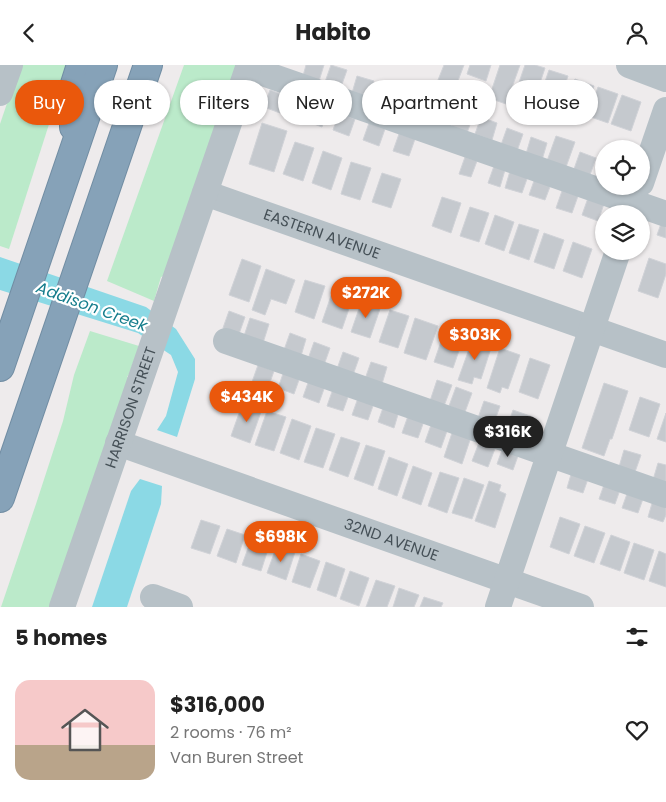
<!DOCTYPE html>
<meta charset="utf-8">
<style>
:root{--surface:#fff;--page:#f6f6f6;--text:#222;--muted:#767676;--accent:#ea580c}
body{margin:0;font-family:Poppins,sans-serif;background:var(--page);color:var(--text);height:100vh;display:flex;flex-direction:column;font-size:19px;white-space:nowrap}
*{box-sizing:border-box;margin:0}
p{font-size:16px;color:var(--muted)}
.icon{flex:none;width:28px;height:28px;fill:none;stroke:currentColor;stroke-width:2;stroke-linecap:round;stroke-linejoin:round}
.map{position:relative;height:542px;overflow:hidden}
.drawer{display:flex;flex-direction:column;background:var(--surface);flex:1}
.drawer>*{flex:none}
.banner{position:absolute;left:15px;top:15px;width:636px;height:45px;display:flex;gap:10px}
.tools{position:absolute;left:595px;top:75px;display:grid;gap:10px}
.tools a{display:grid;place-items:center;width:55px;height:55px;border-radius:50%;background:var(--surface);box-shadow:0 1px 4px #0004;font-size:25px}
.price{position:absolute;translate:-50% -42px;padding:0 11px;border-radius:18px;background:var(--accent);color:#fff;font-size:16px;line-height:32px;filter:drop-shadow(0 1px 2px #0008)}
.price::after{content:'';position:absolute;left:50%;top:30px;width:15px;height:11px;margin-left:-8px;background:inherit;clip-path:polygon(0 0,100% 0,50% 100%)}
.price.selected{background:#222;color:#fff}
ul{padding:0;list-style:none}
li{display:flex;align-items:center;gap:15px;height:125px;padding:0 15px}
li span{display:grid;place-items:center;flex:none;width:140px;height:100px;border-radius:15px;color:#555}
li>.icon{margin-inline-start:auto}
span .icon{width:60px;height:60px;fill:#fffc;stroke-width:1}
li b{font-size:21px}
h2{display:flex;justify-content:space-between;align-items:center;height:60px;padding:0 15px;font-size:21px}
.chip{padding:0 18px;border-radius:22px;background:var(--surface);box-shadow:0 1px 4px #0004;font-size:18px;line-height:45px}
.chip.selected{background:var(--accent);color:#fff}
header{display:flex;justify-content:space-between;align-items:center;height:65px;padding:0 15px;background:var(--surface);font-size:22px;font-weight:700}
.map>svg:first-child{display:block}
</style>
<header><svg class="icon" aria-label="back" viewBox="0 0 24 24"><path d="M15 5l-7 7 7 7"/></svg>Habito<svg class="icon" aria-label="person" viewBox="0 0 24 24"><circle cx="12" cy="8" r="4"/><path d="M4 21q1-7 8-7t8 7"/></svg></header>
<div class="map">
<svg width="666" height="542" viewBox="0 0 666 542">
<rect width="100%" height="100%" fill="#eeebec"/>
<g fill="#bbeaca">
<path d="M20 0H68L9 184 0 181V59Z"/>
<path d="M184 0H238L166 210 161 212 154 236 107 216Z"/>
<path d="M90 266 139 281 129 309 127 312 131 313 53 542H1L36 439 63 356 74 310Z"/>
</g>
<g fill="#8bd9e5">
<path d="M0 192 146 242 176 264 195 294V314L177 372 157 365 166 351 178 307 171 290 138 268 0 225Z"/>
<path d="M140 414 162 421 161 439 127 542H92L131 426Z"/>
</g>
<g fill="#c5c9ce" stroke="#d0d2d7">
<path d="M306 0H324L319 16 303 11Z"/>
<path d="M331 0 347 5 341 22 325 17Z"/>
<path d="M444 0H464L456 21 438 15Z"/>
<path d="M470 0H491L486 16 467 9Z"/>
<path d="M500 0H520L506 39 489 33Z"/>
<path d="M525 0H535L545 3 535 33 516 26Z"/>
<path d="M549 5 568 11 558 41 539 34Z"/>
<path d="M357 11 374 16 368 33 352 28Z"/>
<path d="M575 14 594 21 584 50 565 43Z"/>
<path d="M598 22 618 29 608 58 588 51Z"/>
<path d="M270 25 286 31 280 48 264 42Z"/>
<path d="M406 27 422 32 416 49 400 44Z"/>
<path d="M622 30 641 37 631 66 611 59Z"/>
<path d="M311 39 327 45 322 62 306 56Z"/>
<path d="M434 39 450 44 444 61 428 56Z"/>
<path d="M457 45 473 51 467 68 451 63Z"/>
<path d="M339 48 355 54 349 71 333 65Z"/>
<path d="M481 52 497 58 492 75 475 69Z"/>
<path d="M262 58 287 66 274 107 249 99Z"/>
<path d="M369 58 385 64 379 81 363 75Z"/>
<path d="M507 63 523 69 517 86 501 80Z"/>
<path d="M399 69 415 74 409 91 393 86Z"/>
<path d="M556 71 575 77 566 102 547 96Z"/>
<path d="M531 72 547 78 542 95 526 89Z"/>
<path d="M295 77 314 83 303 116 283 109Z"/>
<path d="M323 86 342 93 331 125 312 118Z"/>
<path d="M580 87 596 93 590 110 574 104Z"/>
<path d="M465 92 477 96 471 112 459 109Z"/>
<path d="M602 96 604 97V116L596 113Z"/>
<path d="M351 97 371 103 360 135 341 129Z"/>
<path d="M494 101 505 105 500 122 488 118Z"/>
<path d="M510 106 528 111 522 128 505 123Z"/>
<path d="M382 108 401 114 391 143 372 137Z"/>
<path d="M535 113 551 119 545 135 529 130Z"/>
<path d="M562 126 578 131 572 148 556 143Z"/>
<path d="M442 132 461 138 451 168 432 161Z"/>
<path d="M588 133 604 139 598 156 582 150Z"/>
<path d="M470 142 489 148 479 177 460 171Z"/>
<path d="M495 150 514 157 504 186 485 179Z"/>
<path d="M662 156 666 158V173L657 170Z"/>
<path d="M519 159 539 165 529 195 509 188Z"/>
<path d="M544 168 564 175 554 204 534 197Z"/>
<path d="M573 177 592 184 582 213 563 206Z"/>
<path d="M649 193 666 199V209L658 233 638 226Z"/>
<path d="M242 194 261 201 249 237 229 230Z"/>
<path d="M266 204 295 215 286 239 271 234 265 250 252 245Z"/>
<path d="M305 215 325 221 314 254 295 247Z"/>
<path d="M333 225 353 232 342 264 322 257Z"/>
<path d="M362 235 381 241 370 273 351 267Z"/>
<path d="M390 245 409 251 398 283 379 277Z"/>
<path d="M229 246 245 252 239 269 223 263Z"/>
<path d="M250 253 269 259 263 278 244 271Z"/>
<path d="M415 253 438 261 426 295 404 288Z"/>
<path d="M445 265 464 271 453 303 434 297Z"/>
<path d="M290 268 306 274 301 291 284 285Z"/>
<path d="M473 273 492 280 481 314 474 312 472 319 458 315Z"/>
<path d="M314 277 330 283 324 300 308 294Z"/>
<path d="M500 283 520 290 508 324 502 322 500 328 487 323Z"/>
<path d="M343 287 359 293 353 310 337 304Z"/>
<path d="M530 293 550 300 538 334 519 327Z"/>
<path d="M371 297 387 302 382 319 365 314Z"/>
<path d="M258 300 274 306 268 323 252 317Z"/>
<path d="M284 306 300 312 294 329 278 323Z"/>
<path d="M309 315 325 321 319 338 303 332Z"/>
<path d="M437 315 452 320 444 341 430 336Z"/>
<path d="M604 318 628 326 612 374H610L604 391 582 383Z"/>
<path d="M456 322 472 328 465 347 449 341Z"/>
<path d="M333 324 349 329 343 346 327 341Z"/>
<path d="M640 332 660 339 649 372 629 365Z"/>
<path d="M358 333 374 338 368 355 352 350Z"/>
<path d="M484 336 500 341 494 358 478 353Z"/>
<path d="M243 337 262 344 250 378 231 371Z"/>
<path d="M384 340 399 346 394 363 378 357Z"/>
<path d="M513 345 533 352 527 368 507 362Z"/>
<path d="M267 346 286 352 274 386 255 380Z"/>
<path d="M666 348V377L657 374Z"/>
<path d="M408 351 424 356 418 373 402 368Z"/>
<path d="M292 354 311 361 299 395 280 388Z"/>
<path d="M431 360 447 366 441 383 425 377Z"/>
<path d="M316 363 335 369 323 403 304 397Z"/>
<path d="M453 365 471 372 462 399 444 392Z"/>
<path d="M341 372 360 378 348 412 329 405Z"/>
<path d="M480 375 496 381 488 402 472 396Z"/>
<path d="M366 380 385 386 373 421 354 414Z"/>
<path d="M503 382 519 388 513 405 497 399Z"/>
<path d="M624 385 641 390 635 407 619 402Z"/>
<path d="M389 392 408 399 397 431 378 424Z"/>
<path d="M658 398 666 400V419L653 415Z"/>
<path d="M413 401 432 408 421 440 402 433Z"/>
<path d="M572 406 589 411 583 428 567 423Z"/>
<path d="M440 407 459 413 447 448 428 441Z"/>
<path d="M464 413 484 420 472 454 452 448Z"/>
<path d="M489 416 501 420 499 426 506 429 495 463 475 456Z"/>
<path d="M605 417 621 422 615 439 599 434Z"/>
<path d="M628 426 644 431 638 448 622 443Z"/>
<path d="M653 435 666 439V450L663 457 648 452Z"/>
<path d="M560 452 580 459 569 489 550 482Z"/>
<path d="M201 455 220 461 210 489 191 483Z"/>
<path d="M585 461 605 468 594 498 574 491Z"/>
<path d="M227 464 245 470 236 498 217 491Z"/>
<path d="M611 470 630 477 620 506 600 499Z"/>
<path d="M252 472 270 478 261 506 242 500Z"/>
<path d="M634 478 654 485 644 515 624 508Z"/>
<path d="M277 480 295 487 286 515 267 508Z"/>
<path d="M659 486 666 489V522L649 516Z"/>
<path d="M301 489 320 496 310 523 292 517Z"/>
<path d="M326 497 345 504 336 532 317 525Z"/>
<path d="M350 506 369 513 359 541 340 534Z"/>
<path d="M376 515 395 521 387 542H366Z"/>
<path d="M399 523 419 530 414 542H393Z"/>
<path d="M424 532 443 538 441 542H420Z"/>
</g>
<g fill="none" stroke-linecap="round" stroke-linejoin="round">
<defs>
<g id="highway">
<path d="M74 62V22L81 0"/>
<path d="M0 302 103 0"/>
<path d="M0 433 148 0"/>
</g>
</defs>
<use href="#highway" stroke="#718da3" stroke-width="30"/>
<g stroke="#b7c1c7" stroke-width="26">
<path d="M629 0 666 14"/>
<path d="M248 3 666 149"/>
<path d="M0 28 10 0"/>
<path d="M641 118 666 45"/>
<path id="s1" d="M205 128 666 290"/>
<path d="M226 276 666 430"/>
<path id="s2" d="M118 378 581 542"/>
<path d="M153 532 180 542"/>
<path id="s3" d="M62 542 249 0"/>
<path d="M498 542 618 186"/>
</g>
<use href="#highway" stroke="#86a2b8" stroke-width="28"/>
</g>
<g text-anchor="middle" stroke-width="4.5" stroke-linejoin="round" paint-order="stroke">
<g font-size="15" fill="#455057" stroke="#fff">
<text dy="5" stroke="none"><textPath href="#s1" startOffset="124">EASTERN AVENUE</textPath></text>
<text dy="5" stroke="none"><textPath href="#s3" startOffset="211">HARRISON STREET</textPath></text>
<text dy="5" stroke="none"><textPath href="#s2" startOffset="290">32ND AVENUE</textPath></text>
</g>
<g font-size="16" font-style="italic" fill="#157d8c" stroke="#fff">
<text transform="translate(92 241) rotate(20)" y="6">Addison Creek</text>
</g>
</g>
</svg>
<div class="tools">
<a><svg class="icon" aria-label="locate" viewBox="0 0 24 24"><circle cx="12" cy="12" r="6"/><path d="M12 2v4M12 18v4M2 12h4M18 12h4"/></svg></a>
<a><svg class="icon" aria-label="layers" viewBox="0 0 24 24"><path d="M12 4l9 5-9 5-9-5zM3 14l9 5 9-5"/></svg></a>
</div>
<b class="price" style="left:366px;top:254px">$272K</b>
<b class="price" style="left:475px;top:296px">$303K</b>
<b class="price" style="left:247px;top:358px">$434K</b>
<b class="price selected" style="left:508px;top:393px">$316K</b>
<b class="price" style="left:281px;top:498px">$698K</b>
<div class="banner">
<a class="chip selected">Buy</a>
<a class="chip">Rent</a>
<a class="chip">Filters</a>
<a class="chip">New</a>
<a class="chip">Apartment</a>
<a class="chip">House</a>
</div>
</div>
<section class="drawer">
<h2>5 homes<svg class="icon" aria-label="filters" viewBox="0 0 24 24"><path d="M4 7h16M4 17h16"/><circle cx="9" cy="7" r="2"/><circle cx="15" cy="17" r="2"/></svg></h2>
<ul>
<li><span style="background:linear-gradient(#f6c9c9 65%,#b9a48a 0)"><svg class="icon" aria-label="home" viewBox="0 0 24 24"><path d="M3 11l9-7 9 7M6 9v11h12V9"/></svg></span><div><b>$316,000</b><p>2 rooms · 76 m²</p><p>Van Buren Street</p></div><svg class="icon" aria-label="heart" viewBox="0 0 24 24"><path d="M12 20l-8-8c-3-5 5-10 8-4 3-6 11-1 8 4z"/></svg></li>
</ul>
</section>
